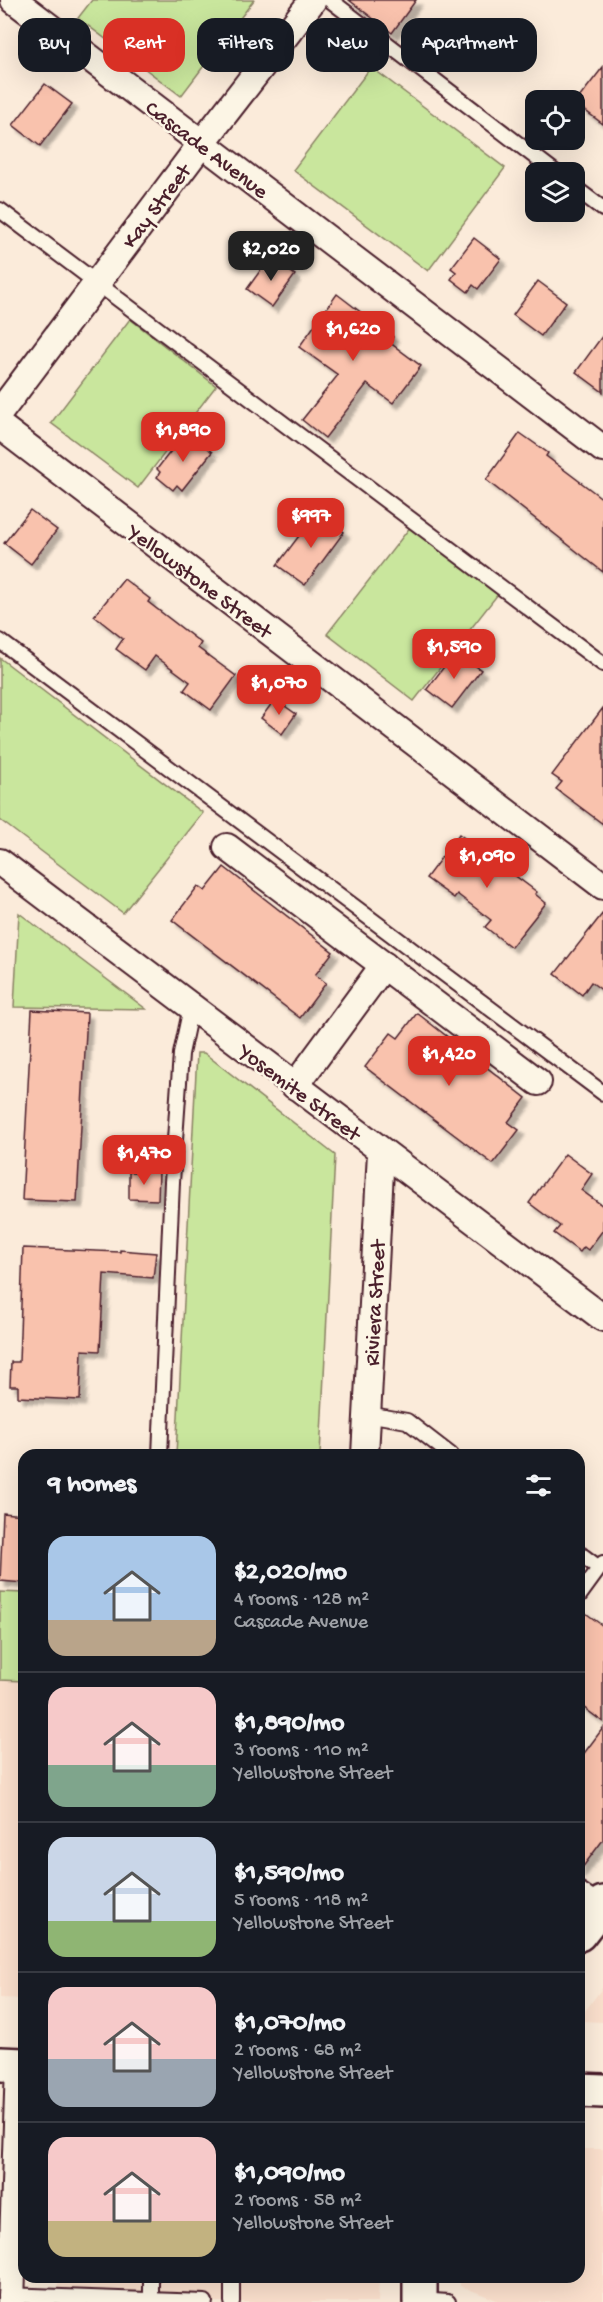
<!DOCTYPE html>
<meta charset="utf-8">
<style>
:root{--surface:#171b24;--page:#242831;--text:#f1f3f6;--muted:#9ea1a6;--line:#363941;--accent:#d93025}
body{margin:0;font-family:"Gochi Hand",sans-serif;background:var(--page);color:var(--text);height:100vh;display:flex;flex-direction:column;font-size:22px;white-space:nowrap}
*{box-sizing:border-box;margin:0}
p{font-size:20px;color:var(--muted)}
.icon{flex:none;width:33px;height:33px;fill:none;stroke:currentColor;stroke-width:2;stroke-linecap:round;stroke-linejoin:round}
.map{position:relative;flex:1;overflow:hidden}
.details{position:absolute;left:18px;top:1449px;width:567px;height:834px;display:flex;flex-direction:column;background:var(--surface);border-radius:18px;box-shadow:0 6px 24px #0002}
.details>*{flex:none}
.guide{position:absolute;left:18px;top:18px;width:567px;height:54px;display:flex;gap:12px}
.fabs{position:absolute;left:525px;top:90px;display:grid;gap:12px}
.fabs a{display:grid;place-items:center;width:60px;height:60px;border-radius:12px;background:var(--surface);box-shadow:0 6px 24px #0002;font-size:30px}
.price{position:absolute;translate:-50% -51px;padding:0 14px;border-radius:12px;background:var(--accent);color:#fff;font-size:20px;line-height:39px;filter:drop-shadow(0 2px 3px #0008)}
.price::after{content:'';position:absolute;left:50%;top:36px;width:18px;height:14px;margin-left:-9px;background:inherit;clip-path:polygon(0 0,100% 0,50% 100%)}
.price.current{background:#222;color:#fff}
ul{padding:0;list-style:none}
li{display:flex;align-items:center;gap:18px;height:150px;padding:0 30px}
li+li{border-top:2px solid var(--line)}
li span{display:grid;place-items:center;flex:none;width:168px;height:120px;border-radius:18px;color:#555}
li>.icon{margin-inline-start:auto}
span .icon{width:72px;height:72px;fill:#fffc;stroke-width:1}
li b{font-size:26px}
h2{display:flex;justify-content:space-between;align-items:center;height:72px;padding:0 30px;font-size:26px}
.tag{padding:0 21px;border-radius:18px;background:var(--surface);box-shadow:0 6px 24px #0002;font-size:21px;line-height:54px}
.tag.current{background:var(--accent);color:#fff}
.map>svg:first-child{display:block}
</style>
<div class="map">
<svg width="603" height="2302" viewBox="0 0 603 2302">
<defs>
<filter id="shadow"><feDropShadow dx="5.5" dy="5.5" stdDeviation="1.5" flood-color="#0004"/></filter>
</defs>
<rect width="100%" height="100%" fill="#fbebda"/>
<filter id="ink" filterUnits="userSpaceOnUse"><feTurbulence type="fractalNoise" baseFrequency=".0167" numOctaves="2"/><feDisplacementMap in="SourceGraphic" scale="12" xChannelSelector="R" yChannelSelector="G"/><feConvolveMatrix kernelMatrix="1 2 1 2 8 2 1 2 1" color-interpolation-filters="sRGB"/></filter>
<g filter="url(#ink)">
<g fill="#fadfcc">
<path d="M0 1680 24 1681V1999L0 1998Z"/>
<path d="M603 1987V2022L579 2021V2019Z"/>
<path d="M579 2149H603V2302H502L460 2286V2277H579Z"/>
<path d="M58 2277H379L378 2302H57Z"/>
</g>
<g fill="#c9e69d" stroke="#8a8264" stroke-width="1.5">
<path d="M92 0H254L181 96 78 18Z"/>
<path d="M371 67 505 168 428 271 293 170Z"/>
<path d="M130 319 216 386 138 488 51 423Z"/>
<path d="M418 517 506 584 414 701 327 634Z"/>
<path d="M0 658 203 813 123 913 0 820Z"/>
<path d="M19 913 146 1009 14 1007Z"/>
<path d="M197 1053H204L335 1155 320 1455H176Z"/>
<path d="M0 1592 24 1593V1681L0 1680Z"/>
</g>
<g fill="#f9c2ad" stroke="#4a1f2b" stroke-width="1.5" filter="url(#shadow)">
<path d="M349 0H416L392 33Z"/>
<path d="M603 67V124L575 103Z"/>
<path d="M45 84 72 104 40 146 13 125Z"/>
<path d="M474 238 501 259 478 289 473 285 468 292 451 279 456 272 451 268Z"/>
<path d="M270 257 295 275 272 307 247 289Z"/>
<path d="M538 281 566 302 541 336 513 315Z"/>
<path d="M337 294 393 337 389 342 421 366 393 403 367 384 325 438 302 420 338 375 299 347Z"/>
<path d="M603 335V392L576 372Z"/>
<path d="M520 433 548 453 546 456 603 499V572L486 480Z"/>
<path d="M192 436 212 452 182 490 177 485 173 490 157 477 160 472 157 469 181 438 187 443Z"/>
<path d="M30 510 57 530 31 564 4 543Z"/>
<path d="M317 512 344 532 305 585 277 565Z"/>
<path d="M124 579 150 599 148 602 201 643 198 648 236 676 211 710 184 690 190 682 155 656 145 670 116 649 123 639 94 616Z"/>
<path d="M456 651 481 670 452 708 427 689Z"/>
<path d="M275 699 296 714 282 734 261 718Z"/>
<path d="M603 708V824L556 789 562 782 552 775Z"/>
<path d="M459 834 537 892 535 894 546 903 511 947 485 927 491 920 457 894 454 898 426 878Z"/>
<path d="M224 867 333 952 315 975 326 983 300 1018 172 920 198 886 205 891Z"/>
<path d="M603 913V991L591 982 582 995 555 974Z"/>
<path d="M32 1010 87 1013 77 1202 22 1200Z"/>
<path d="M417 1013 526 1098 508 1122 519 1130 493 1164 365 1067 391 1033 398 1038Z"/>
<path d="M565 1154 592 1174 581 1190 603 1206V1230L588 1250 584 1247 580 1252 554 1233 560 1226 529 1203Z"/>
<path d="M129 1172H159L158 1200 129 1199Z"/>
<path d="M23 1248 120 1252V1250L156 1253 153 1278 104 1274 100 1351 82 1350 80 1400 18 1397V1386H10L11 1362H19Z"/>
<path d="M3 1513 24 1515V1583L0 1581Z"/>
<path d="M579 1608 603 1626V1722L579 1704Z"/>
<path d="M603 1728V1840L579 1872V1760Z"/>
</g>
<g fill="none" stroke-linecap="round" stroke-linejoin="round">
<defs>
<g id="service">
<path d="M330 0 555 172"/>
<path d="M574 187 603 209"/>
<path d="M0 210 603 664"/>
<path d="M0 641 603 1093"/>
<path d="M367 1414 407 1421 451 1455"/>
<path d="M160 1455 172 1182 181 1054 191 1007"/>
<path d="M579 1553 599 1568"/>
<path d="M579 1596 603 1563"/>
<path d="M579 1889 602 1904"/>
<path d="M151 2277V2299"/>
<path d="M232 2277V2302"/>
<path d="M5 2295 205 2302"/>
<path d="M420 2300 448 2302"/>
</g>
<g id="minor">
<path d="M14 0 603 449"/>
<path d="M0 412 202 143 313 0"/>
<path d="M0 426 603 886"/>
<path d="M227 847 538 1082"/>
<path d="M0 862 603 1318"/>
<path d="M295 1086 384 965"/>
<path d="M365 1455 381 1152"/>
<path d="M11 2302 19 2065"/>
</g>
<g id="tertiary">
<path d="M579 1934 603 1903"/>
<path d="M420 2302V2277"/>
</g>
<g id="primary">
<path d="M0 2064 24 2065"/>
<path d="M579 2090 603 2091"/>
</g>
</defs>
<use href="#service" stroke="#4a1f2b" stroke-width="18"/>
<use href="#minor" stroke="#4a1f2b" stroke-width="30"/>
<use href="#tertiary" stroke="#4a1f2b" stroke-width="38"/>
<use href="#primary" stroke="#4a1f2b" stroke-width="38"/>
<use href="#service" stroke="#fcf5e5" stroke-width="14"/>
<use href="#minor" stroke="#fcf5e5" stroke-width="26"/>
<use href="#tertiary" stroke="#fcf5e5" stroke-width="33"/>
<use href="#primary" stroke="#fcf5e5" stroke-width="33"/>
</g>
</g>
<g text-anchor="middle" stroke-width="5" stroke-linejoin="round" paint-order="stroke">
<g font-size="22" fill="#4a1f2b" stroke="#fcf5e5">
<text transform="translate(208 148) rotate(37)" y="8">Cascade Avenue</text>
<text transform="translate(155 205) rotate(-53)" y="8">Kay Street</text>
<text transform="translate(201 580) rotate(37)" y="8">Yellowstone Street</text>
<text transform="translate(301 1091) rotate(37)" y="8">Yosemite Street</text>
<text transform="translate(373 1303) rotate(-87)" y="8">Riviera Street</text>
</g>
</g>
</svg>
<div class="fabs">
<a><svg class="icon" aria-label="locate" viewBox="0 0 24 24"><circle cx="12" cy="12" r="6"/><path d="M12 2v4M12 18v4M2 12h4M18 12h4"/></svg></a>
<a><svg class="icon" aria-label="layers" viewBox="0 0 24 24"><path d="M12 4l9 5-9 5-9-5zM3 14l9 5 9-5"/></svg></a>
</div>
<b class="price current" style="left:271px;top:282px">$2,020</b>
<b class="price" style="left:353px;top:362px">$1,620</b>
<b class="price" style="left:183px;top:463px">$1,890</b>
<b class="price" style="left:311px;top:549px">$997</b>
<b class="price" style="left:454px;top:680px">$1,590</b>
<b class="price" style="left:279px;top:716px">$1,070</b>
<b class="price" style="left:487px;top:889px">$1,090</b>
<b class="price" style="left:449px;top:1087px">$1,420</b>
<b class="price" style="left:144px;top:1186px">$1,470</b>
<div class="guide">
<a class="tag">Buy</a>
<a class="tag current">Rent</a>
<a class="tag">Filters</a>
<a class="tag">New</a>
<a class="tag">Apartment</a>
</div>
<section class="details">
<h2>9 homes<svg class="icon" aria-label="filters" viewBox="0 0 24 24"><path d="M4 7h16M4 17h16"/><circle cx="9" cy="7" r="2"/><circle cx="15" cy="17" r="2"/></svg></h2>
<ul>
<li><span style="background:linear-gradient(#a9c7e8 70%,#b9a48a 0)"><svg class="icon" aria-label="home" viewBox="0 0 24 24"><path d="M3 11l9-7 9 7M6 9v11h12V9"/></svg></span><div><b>$2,020/mo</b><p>4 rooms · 128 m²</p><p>Cascade Avenue</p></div></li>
<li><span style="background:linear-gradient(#f6c9c9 65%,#7fa58c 0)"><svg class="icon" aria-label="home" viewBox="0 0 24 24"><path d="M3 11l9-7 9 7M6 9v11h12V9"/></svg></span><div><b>$1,890/mo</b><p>3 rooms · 110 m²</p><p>Yellowstone Street</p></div></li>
<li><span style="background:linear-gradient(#c9d6e8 70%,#8fb573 0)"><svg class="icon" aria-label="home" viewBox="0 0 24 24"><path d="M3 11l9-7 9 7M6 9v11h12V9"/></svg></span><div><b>$1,590/mo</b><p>5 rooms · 118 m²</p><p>Yellowstone Street</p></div></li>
<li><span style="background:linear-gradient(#f6c9c9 60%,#9aa5b1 0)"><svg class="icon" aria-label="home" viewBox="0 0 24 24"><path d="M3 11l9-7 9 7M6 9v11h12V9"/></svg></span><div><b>$1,070/mo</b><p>2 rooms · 68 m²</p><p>Yellowstone Street</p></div></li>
<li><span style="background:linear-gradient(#f6c9c9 70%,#c2b280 0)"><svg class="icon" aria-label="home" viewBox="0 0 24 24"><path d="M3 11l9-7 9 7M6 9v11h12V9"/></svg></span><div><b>$1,090/mo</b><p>2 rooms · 58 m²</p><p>Yellowstone Street</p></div></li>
</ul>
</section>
</div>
